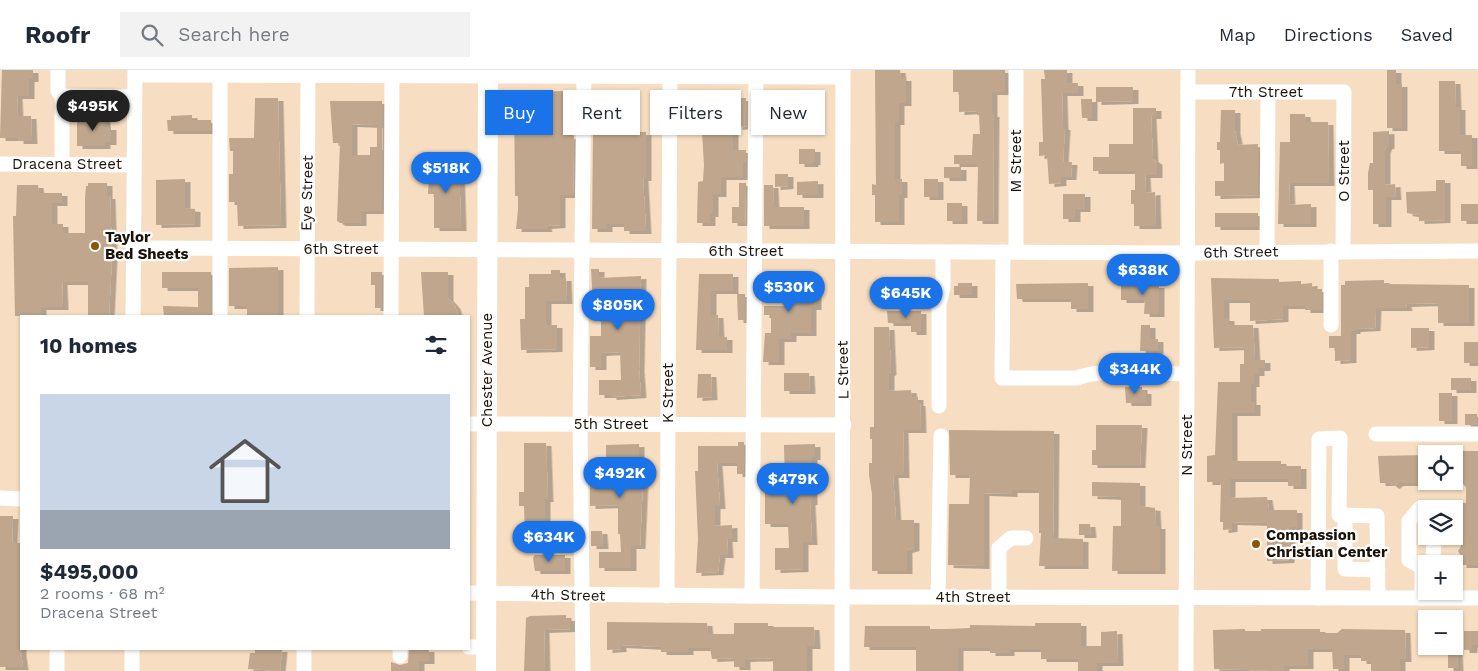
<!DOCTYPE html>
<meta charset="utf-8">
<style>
:root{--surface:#fff;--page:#f2f2f3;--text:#1f2937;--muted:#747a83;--line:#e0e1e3;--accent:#1a73e8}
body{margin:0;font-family:"Work Sans",sans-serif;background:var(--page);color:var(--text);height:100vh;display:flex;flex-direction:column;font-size:19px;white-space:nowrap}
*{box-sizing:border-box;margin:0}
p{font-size:16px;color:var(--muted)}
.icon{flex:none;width:28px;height:28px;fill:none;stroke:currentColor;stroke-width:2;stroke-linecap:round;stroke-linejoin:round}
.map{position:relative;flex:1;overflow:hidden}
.side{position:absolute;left:20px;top:245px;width:450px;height:335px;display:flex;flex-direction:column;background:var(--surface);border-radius:0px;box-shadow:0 1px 4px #0004}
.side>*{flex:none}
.hud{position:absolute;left:485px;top:20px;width:475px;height:45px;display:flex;gap:10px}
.buttons{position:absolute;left:1418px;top:375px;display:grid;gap:10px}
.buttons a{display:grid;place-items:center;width:45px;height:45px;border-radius:0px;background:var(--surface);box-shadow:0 1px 4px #0004;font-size:25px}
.price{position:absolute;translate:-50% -42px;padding:0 11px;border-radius:18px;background:var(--accent);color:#fff;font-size:16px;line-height:32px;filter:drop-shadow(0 1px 2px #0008)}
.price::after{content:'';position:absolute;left:50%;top:30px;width:15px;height:11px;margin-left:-8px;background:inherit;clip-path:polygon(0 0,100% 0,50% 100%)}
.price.on{background:#222;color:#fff}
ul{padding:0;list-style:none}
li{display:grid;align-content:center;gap:10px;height:265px;padding:0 20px}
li+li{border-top:1px solid var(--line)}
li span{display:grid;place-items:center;height:155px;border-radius:0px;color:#555}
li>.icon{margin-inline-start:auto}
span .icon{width:90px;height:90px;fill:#fffc;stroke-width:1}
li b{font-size:21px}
h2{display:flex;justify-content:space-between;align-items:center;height:60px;padding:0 20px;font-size:21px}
.chip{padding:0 18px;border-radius:0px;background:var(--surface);box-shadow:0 1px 4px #0004;font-size:18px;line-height:45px}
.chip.on{background:var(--accent);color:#fff}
header{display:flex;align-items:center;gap:30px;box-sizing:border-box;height:70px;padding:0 25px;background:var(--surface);border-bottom:1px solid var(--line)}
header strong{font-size:24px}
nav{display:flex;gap:28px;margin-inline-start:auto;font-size:18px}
.search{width:350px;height:45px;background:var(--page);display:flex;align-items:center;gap:12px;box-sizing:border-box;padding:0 18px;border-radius:0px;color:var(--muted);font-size:19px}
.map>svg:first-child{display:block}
</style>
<header>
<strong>Roofr</strong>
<div class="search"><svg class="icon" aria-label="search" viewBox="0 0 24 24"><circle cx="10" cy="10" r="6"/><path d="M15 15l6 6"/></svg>Search here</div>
<nav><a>Map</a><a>Directions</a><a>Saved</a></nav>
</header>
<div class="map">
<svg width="1478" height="601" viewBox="0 0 1478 601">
<defs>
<filter id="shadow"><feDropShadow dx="5.5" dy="3" stdDeviation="0" flood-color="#0004"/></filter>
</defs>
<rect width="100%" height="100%" fill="#f7ddc1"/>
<g fill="#bfa68c" fill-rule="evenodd" filter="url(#shadow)">
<path d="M2 0H33V9H29V26H17L18 46H31L32 71H18V68H0Z"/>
<path d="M875 0H900L901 8H906V33H899V52H895V109H902V125H899V152H875V125H872V114L876 115Z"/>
<path d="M953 0H1005V22H992V44H994L993 151H977L978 94H954V85H972L973 64H980L979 45H977V41L959 42V22H953Z"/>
<path d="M1044 0H1067V13H1078V23H1062L1063 57H1065L1063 92H1072L1071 107H1061V113L1049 114 1047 85 1039 86V72H1043L1041 9H1045Z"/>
<path d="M1387 0H1396V14H1402V58H1387Z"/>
<path d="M1439 11H1455L1456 37H1460V65H1472V96H1461V81H1439Z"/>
<path d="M1096 17H1133V31L1096 32Z"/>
<path d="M568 21V66H574L573 125H560V155L546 156 547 159H516L518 140V126H515L514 22Z"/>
<path d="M255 28H278L281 155 238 156 237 132H229V104H233V81H230L229 68H254Z"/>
<path d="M734 28H746V56L737 57Z"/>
<path d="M765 28H783L785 52H765Z"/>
<path d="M1081 29H1092V48H1082Z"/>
<path d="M330 31H382V141H361V153H340L337 151 340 73H333ZM352 54 377 55V77H370V85H352Z"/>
<path d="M1133 38H1156V46H1151L1153 89 1157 92V105H1145L1146 123 1155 122 1156 156H1134V134H1131V120H1135V101H1093V87H1109V74H1133Z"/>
<path d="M1221 40H1235V61L1238 75 1258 74V125L1215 126V111H1224V93L1220 94V80H1217V72H1220Z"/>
<path d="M1290 44H1305L1306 52H1328L1329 113H1289L1290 135 1311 134V154H1278L1280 72H1290Z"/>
<path d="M192 45V50H211V61H168L167 50H171V46Z"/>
<path d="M105 47V57H111V72H105V76H77V48Z"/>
<rect x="800" y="48" width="17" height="14"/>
<path d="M1389 61V76H1387L1385 80V115L1395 114 1396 127H1386V154H1373V120H1368V103L1370 93H1373V62Z"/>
<path d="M593 62H646V108H643L646 161H624V154H607V159H592Z"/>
<path d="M702 62H733V80H746V92H743V107H721V124H713V144H710V153H697L698 112 703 111 704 95Z"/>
<path d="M799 79H815V92H813V94H799Z"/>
<path d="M430 92H459L461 158H434V124H428Z"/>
<rect x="944" y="97" width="17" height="11"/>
<path d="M775 104H788V116L775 117Z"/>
<path d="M185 109V138L195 139V154L156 155V110Z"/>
<rect x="924" y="109" width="14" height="18"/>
<path d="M1436 110H1445V150L1419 151V145L1407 143 1406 122 1436 121Z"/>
<path d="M818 111V125H797V112Z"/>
<path d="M88 113H107V126H110L112 186 109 246H88V212H62L63 237H41V246H15L13 146H16L17 115H38L39 123H62V133H52V154H63V163H85V128L86 116H88Z"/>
<path d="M739 113H746L745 156V153H732V137H739Z"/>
<path d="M764 115H773L774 137H804V156H764Z"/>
<path d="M1063 124H1085V139H1075V149H1063Z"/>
<rect x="947" y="133" width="15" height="18"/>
<rect x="1461" y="134" width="17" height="17"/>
<rect x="1215" y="143" width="43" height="14"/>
<path d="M278 197V246H247V236H229V198Z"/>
<path d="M591 199H599V208L641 206 639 299 641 325 611 327V325H599V310H621L620 282 601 283V297H590V266H601V236H593Z"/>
<path d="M551 200H560V208H566L567 231H546V255H557V279L521 280 520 249H525V217H529V204H551Z"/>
<path d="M162 202H211V246H164L163 236 198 237V218H162Z"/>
<path d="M371 202H382V238H375V215H371Z"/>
<path d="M421 202H448V228L455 236 458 246H424Z"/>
<path d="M808 203V222H816V237H811V263H791V269H779V292H763L765 263H771V245H764V236H790V217H771V204Z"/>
<path d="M699 204H733V221H711V245H718L719 267H727V280H696Z"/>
<path d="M1211 208 1279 209V212L1301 211V214L1312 213V219H1322V240H1305V236H1283V249L1250 251V230H1224V248H1229V255H1253L1255 290H1265V298H1259V303H1254V314H1251V332H1255V343H1232V391H1281V396H1301V416H1288V409H1230V428L1267 427 1269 440H1297V457H1290L1289 490 1267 491V453L1232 452V459L1223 460V452H1220L1221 412H1207V386L1215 385 1218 312H1240V294H1244V277L1214 278Z"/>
<path d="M920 209H934L932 225 873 227 874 213H920Z"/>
<path d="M1384 210V214L1469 215V253H1438V233L1406 234 1407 238H1376L1375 258 1355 259V261H1351V290L1335 291V278H1329V266H1341V215H1345V211Z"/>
<path d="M958 213H972V225H954V216H958Z"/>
<path d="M1088 213V239H1071V229H1017L1016 214Z"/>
<path d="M1121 215H1159V244H1144L1145 230H1121Z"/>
<path d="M737 224H745V250H738Z"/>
<path d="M887 241H921V262H911V253H888Z"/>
<path d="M1141 255H1150V269H1158V281H1140Z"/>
<path d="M874 257H889L891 302 889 303V321L911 320 912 327H918V333H920L921 360H903L904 405H893L896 450H914V478L907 480V501H872V424L869 405V393H872V369H870V357H874Z"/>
<path d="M1411 258H1429V277L1411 278Z"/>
<rect x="1464" y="272" width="14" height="21"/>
<path d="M784 303H809L810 321H784Z"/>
<path d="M698 304H711L712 327 697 328Z"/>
<rect x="1451" y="308" width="20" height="12"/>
<path d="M1125 317H1142V321H1146V333H1126Z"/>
<rect x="1439" y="323" width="13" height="28"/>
<rect x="1465" y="344" width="12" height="11"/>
<path d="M1096 355H1142L1140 395H1092V380H1096Z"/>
<path d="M949 360 1054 361 1053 468 1083 469V496H1039L1041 463H1039V420H1012V424L984 423V496L948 495 949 434H969L970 405H950Z"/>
<path d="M738 372H744V404H737V393H717L720 436H715V456L732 455V469H727L728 485H720L718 502 696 503 698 469 695 401H698V376H738Z"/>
<path d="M524 373H546L548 429H545V455H548V462L542 467H528V463H525L524 436H519V422H524Z"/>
<path d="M639 374V400H643V410L640 476H631V498H599V482H621L620 464H618V435L590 436V394H606V375Z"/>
<path d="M815 374V387H812V432H810L812 472H803V499L775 500V478H789L788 454H765V422H770L769 415H785L784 375Z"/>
<path d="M1454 381H1478V490L1475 495H1461V486L1458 481 1461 476V433H1466V417L1457 408H1454Z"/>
<path d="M1426 385V413H1398L1394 416 1390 413H1380L1378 386Z"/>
<path d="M1092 412 1140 413V436L1155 438 1156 456H1160V501H1112L1113 456H1121V427L1092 426Z"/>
<path d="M0 446H13L12 473H21V583L23 597H0Z"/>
<path d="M1079 454H1090L1091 465H1079Z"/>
<path d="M591 461H602L603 476H591Z"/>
<path d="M535 485H565V501H535L533 488Z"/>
<path d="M566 545V548H570V559L544 560 545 601H524L526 548 530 546Z"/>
<path d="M607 552 707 553 708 564H734V553H768V557H814L815 576H807V601H773V588L745 589V597H734V588L712 589 710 578H688V582H661V577L621 575V579L607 580Z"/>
<path d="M1035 553H1081V576H1101V562L1117 561 1118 593H1097V601H1078V589H1041V579H1009V583H990V578H958V601H916V577H864L865 556H930V559H947L970 558V555L1035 556Z"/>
<path d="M1245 559V561H1261V559H1320V563H1337L1342 559 1405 560 1406 589H1400V601H1371V591H1361V585H1344V599H1333L1332 579H1308V596H1284V601L1214 599 1213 560Z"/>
<path d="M1464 561H1478V575H1472V580H1464Z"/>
<path d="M1448 576H1457L1458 598H1448Z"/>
<path d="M255 579H282L280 601 248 599 250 583H255Z"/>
<path d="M409 579H429V591H419V601H391V592L400 595 408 593Z"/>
</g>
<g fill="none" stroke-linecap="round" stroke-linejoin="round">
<g stroke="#fff" stroke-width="15">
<path d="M58 0V21L62 26"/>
<path d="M220 0V246"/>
<path d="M135 5 843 7"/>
<path d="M1188 22H1344L1343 180"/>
<path d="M0 94 134 95"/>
<path d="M62 94V26L134 27"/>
<path d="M134 178 1188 183 1478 181"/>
<path d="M1331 181V255"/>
<path d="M1003 182 1002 308H1077C1103 297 1157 304 1187 304"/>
<path d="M1016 182V0"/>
<path d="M1267 182 1268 22"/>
<path d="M133 246 135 0"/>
<path d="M307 246 308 0"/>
<path d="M391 246 392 0"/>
<path d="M939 336V234L943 218V182"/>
<path d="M469 354 844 355"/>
<path d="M1376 364H1478"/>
<path d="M0 428 21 429"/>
<path d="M1345 445V499L1378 500"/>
<path d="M1427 494 1433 490 1434 466"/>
<path d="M1422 497 1409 490V451L1420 438 1426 445"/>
<path d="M469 523 842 527 1478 528"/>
<path d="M667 526 670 0"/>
<path d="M752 526 756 0"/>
<path d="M938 527 941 366"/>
<path d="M999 527V478L1011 468H1026"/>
<path d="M1318 528 1319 369 1340 368 1339 445 1377 446 1378 528"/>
<path d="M1422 528V497"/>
<path d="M469 577H487"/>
<path d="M304 579V601"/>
<path d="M400 586V579"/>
<path d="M57 601V579"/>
<path d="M132 601V579"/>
<path d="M583 601 580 354 584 0"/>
<path d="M842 601 843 0"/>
<path d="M1186 601 1188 0"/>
</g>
<path stroke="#fff" stroke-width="20" d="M486 601 488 0"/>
</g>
<g fill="#8b5604" stroke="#fff" stroke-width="2">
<circle cx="95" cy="176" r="5"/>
<circle cx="1256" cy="474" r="5"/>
</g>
<g text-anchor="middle" stroke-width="4.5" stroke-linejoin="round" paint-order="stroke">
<g font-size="15" fill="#1b1208" stroke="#fff">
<text x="1266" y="27">7th Street</text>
<text transform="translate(1016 91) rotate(-90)" y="5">M Street</text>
<text x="67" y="99">Dracena Street</text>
<text transform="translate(1344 101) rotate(-90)" y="5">O Street</text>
<text transform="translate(307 123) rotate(-89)" y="5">Eye Street</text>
<text x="341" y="184">6th Street</text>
<text x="746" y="186">6th Street</text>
<text transform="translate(1241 182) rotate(-1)" y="5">6th Street</text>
<text transform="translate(487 300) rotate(-90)" y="5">Chester Avenue</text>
<text transform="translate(843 300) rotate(-91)" y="5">L Street</text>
<text transform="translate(668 323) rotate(-90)" y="5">K Street</text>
<text x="611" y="359">5th Street</text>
<text transform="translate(1187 375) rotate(-90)" y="5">N Street</text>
<text transform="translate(568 525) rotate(1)" y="5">4th Street</text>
<text x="973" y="532">4th Street</text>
</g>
<g font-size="15" font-weight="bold" fill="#1b1208" stroke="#fff" text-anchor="start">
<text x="105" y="172">Taylor<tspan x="105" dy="17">Bed Sheets</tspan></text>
<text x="1266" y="470">Compassion<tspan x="1266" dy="17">Christian Center</tspan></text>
</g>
</g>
</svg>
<div class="buttons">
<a><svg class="icon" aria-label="locate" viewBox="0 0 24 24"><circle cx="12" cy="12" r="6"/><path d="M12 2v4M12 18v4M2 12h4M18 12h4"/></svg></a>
<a><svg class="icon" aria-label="layers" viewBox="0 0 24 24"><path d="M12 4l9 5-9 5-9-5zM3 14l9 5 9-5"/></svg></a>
<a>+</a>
<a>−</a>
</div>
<b class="price on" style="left:93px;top:62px">$495K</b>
<b class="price" style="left:446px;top:124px">$518K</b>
<b class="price" style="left:1143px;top:226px">$638K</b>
<b class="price" style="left:789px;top:243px">$530K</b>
<b class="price" style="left:906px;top:249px">$645K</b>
<b class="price" style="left:618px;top:261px">$805K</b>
<b class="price" style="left:1135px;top:325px">$344K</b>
<b class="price" style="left:620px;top:429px">$492K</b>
<b class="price" style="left:793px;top:435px">$479K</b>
<b class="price" style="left:549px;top:493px">$634K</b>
<div class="hud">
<a class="chip on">Buy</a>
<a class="chip">Rent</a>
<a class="chip">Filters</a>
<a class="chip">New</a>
</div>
<section class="side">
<h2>10 homes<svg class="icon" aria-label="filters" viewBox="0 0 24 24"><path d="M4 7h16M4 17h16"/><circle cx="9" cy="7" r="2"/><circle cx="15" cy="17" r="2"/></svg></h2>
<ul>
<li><span style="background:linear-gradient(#c9d6e8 75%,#9aa5b1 0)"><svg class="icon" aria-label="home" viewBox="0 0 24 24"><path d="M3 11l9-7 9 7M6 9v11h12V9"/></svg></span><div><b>$495,000</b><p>2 rooms · 68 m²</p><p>Dracena Street</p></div></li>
</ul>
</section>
</div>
